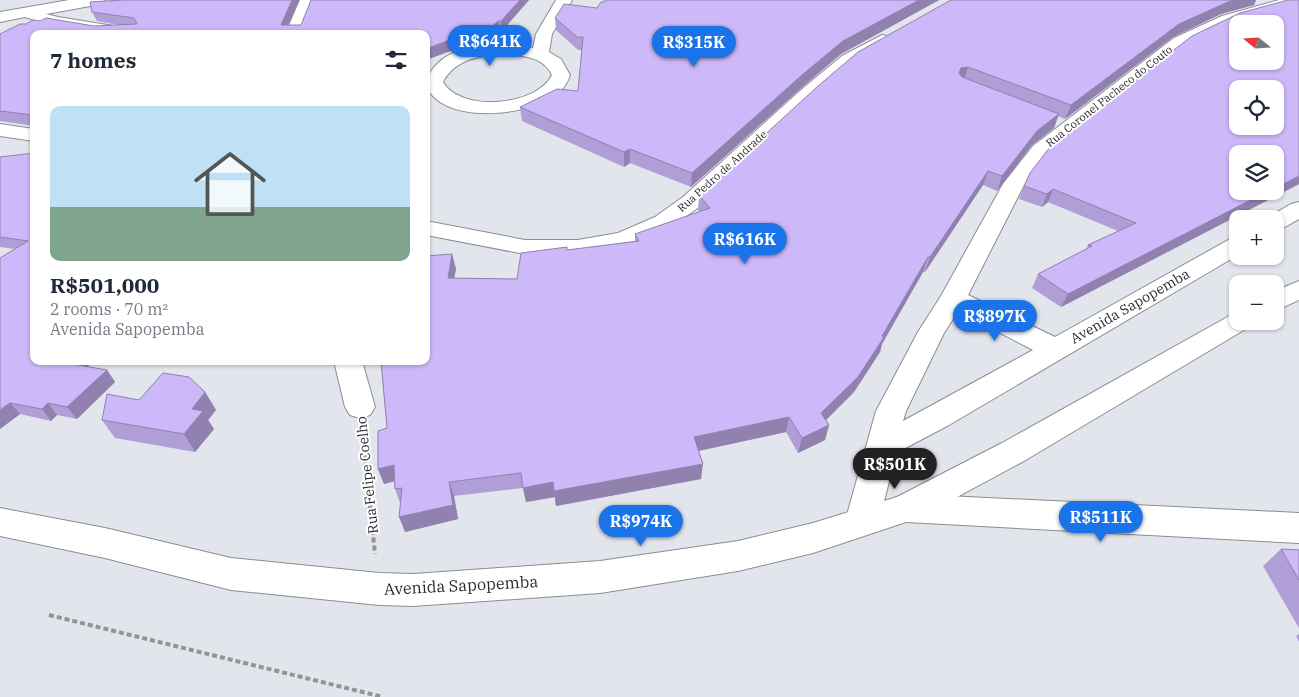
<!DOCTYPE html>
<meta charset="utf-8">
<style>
:root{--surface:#fff;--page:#f2f2f3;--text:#1f2937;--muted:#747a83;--accent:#1a73e8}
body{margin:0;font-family:"IBM Plex Serif",serif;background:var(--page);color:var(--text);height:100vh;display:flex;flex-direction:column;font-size:19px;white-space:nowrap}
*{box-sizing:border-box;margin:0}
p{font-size:16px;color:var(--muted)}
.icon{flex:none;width:28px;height:28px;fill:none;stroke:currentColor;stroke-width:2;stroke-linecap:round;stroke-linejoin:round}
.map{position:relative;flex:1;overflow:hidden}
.panel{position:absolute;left:30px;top:30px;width:400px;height:335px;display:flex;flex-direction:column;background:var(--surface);border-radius:10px;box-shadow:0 1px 4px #0004}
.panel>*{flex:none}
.needle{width:32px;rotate:288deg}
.buttons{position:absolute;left:1229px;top:15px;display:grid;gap:10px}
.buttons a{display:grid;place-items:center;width:55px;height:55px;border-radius:10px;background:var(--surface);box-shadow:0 1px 4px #0004;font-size:25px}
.price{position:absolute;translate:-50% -42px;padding:0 11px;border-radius:18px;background:var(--accent);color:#fff;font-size:16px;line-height:32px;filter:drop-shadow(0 1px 2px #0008)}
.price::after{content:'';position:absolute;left:50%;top:30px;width:15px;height:11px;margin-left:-8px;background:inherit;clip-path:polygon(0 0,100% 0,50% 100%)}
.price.on{background:#222;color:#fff}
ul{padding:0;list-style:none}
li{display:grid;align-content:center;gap:10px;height:265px;padding:0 20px}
li span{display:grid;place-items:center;height:155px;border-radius:10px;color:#555}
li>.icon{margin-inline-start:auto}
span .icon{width:90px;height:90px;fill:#fffc;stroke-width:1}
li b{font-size:21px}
h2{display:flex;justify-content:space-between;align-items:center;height:60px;padding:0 20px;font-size:21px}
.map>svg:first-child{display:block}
</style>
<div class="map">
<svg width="1299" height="697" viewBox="0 0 1299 697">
<rect width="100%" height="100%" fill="#e3e5ec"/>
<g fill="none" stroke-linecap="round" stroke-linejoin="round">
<defs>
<g id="street">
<path d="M69 0H104L102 3 96 5 46 14 58 17 132 29 138 30 140 34H99L56 27 25 17 0 22V12Z"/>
<path d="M300 0H316L302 34H285Z"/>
<path d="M556 0H572L552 34 549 52 561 59 570 75C568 81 565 87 560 91 535 115 462 123 435 98 428 92 424 83 429 75 447 41 500 42 533 48L536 34ZM509 54C527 57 543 57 552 75 537 106 461 113 443 82 456 57 484 55 509 54Z"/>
<path d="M1279 0H1299V4L1234 22 1186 46 1047 154 1024 185 968 295 1055 337 1230 239 1238 237V255L949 425 896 453 879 522 874 532 862 536 850 532 845 522 876 411 918 332 941 296 1003 184 1033 146 1174 38 1222 16ZM958 311 1033 350 903 421 906 411 944 333Z"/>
<path d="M882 35 888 36 891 40 888 44 854 64 815 98 699 207 671 227 632 244 578 254H525L426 235V221L525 240H578L618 233 655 217 683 197 801 90 842 56Z"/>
<path d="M0 124 34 129V141L0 136Z"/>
<path d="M1299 202V219L1283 228 1275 230V219L1267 218 1291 204Z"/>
<path d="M334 361H362L375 407 370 415 360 418 350 415 345 407Z"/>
<path d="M906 494 1299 513V543L906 522 894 518 890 508 894 498Z"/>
</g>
<g id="secondary">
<path d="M1299 281V300L1275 311V291Z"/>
<path d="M1238 313V321H1253L1249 327 1024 461 918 518 813 553 738 571 600 593 413 606 379 605 231 590 105 558 0 536V508L105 528 231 558 379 573 413 574 600 561 738 541 813 523 897 497 1002 443 1231 315Z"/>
</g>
</defs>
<use href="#street" stroke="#8b8d93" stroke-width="2"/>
<use href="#secondary" stroke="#8b8d93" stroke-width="2"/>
<path stroke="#939499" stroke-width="3" stroke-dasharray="4 2.5" stroke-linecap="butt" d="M363 436 365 459"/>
<g stroke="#939499" stroke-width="4" stroke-dasharray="5 3" stroke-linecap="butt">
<path d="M365 458 375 554"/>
<path d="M49 615 383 697"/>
</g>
<use href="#street" fill="#fff" fill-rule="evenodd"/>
<use href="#secondary" fill="#fff" fill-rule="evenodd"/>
</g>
<g fill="#b09ed6">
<path d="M299 0 288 25H301L529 0 502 31H500L492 38 480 40 426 60V34H34V126L0 121V34L26 24 94 26 119 25 97 21 92 12Z"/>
<path d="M605 0H939L841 54 800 89 691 187 630 163 624 167 522 121 520 107 578 91 582 50H578L556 30 555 18 597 8Z"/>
<path d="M951 0H1256L1254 5 1221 14 1173 37 1065 119 1058 116 1054 128 1032 145 997 191 983 185 925 272H923L882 344 880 352 854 392 826 420 829 425 825 440 798 453 786 432 699 451 701 479 556 506 555 497 526 502 523 488 454 496 458 519 405 532 400 503 395 489 394 481 384 484 378 469 387 428 381 363H364L363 361H426L452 254 456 269 454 278 517 279 567 250 635 241V234L700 212 698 210 699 195Z"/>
<path d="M0 157 87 367 107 370 115 382 77 419 57 415 51 421 20 414 0 429V258L15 249 0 247Z"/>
<path d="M1299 184 1061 307 1032 288 1038 274 1086 249 1088 245 1118 231 1048 202 1042 207 1019 199 1024 186Z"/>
<path d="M318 361H333V363H320Z"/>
<path d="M205 392 216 410 208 420 214 429 195 452 115 438 102 420Z"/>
<path d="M1281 549 1299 550V628L1263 566Z"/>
<path d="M1299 634V642L1296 636Z"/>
</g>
<g fill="#9081ae">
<path d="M292 0H299L285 34 281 25Z"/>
<path d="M520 0H529L502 31 501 21Z"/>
<path d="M919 0H939L841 54 800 89 691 187 692 173 802 75 843 41Z"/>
<path d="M1234 0H1256L1254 5 1221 14 1173 37 1065 119 1071 105 1179 24 1228 2Z"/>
<path d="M498 21 500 31 492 38 480 40 426 60V49Z"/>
<path d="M968 67 964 80 959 73 961 68Z"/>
<path d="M1059 114 1054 128 1032 145 997 191 1002 176 1037 131Z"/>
<path d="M630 149V163L624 167V152Z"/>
<path d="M988 171 983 185 925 272 930 257Z"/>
<path d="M1299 176V184L1061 307 1068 294 1268 191H1275V188Z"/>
<path d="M1053 189 1048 202 1042 207 1047 194Z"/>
<path d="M452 254 456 269 451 293 448 278Z"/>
<path d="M928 257 923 272 882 344 880 352 854 392 818 428 821 413 882 336Z"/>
<path d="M70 361H95L76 375 67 363Z"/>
<path d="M107 370 115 382 77 419 67 407Z"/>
<path d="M205 392 216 410 208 420 214 429 195 452 184 434 192 409Z"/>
<path d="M10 403 20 414 0 429V410Z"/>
<path d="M48 403 57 415 51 421 42 409Z"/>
<path d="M789 417 786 432 693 452 694 437Z"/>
<path d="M829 425 825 440 798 453 802 438Z"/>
<path d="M703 464 701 479 556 506 554 491Z"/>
<path d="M394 465 399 480 384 484 378 469Z"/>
<path d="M449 482 454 496 458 519 405 532 399 517Z"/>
<path d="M553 482 555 497 526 502 523 488Z"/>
</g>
<g fill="#cdb8f9" stroke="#9081ae" fill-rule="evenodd">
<path d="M123 0H292L281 25H301L311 0H520L501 21H498L491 28 478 29 426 49V34H34V115L0 111V34L20 24H26L33 20 40 21 46 18 94 26 137 24 134 18 92 12 90 2Z"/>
<path d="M605 0H919L843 41 802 75 692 173 630 149 624 152 520 107 557 89 578 91 583 37H577L555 18 564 4 597 8 601 2H604Z"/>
<path d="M951 0H1234L1228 2 1179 24 1071 105 968 67 961 68 959 73 962 77 1059 114 1037 131 1002 176 988 171 930 257H928L882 336 884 337 858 377 821 413 829 425 802 438 789 417 694 437 703 464 554 491 553 482 523 488 521 473 449 482 453 505 399 517 402 488 395 489 394 465 378 469V431L387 428 381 361H426V256L452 254 448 278 517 279 521 253 567 247V250L639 241 635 234 710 208 699 195 818 86 858 52Z"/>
<path d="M1288 0H1299V176L1275 188V154H1238V191H1268L1068 294 1038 274 1092 246 1088 245 1136 223 1053 189 1047 194 1024 186 1030 173 1053 143 1192 36 1240 13ZM1238 24H1275V61H1238ZM1238 89H1275V126H1238Z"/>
<path d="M34 153V361H70L67 363 107 370 67 407 48 403 42 409 10 403 0 410V258L28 241 0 237V157Z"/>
<path d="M163 373 189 377 205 392 192 409 203 411 184 434 102 420 107 394 139 400Z"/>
<path d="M1281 549 1299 550V580Z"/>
</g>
<g text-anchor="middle" stroke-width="4" stroke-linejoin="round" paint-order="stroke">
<g font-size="11" fill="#2a2a2d" stroke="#fff">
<text transform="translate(1109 96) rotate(-38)" y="4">Rua Coronel Pacheco do Couto</text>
<text transform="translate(722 171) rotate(-42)" y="4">Rua Pedro de Andrade</text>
</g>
<g font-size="14" fill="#2a2a2d" stroke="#fff">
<text transform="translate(1130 306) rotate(-30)" y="5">Avenida Sapopemba</text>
<text transform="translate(367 475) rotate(-96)" y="5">Rua Felipe Coelho</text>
</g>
<g font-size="16" fill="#2a2a2d" stroke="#fff">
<text transform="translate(461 585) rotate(-3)" y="6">Avenida Sapopemba</text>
</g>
</g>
</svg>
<div class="buttons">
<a><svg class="needle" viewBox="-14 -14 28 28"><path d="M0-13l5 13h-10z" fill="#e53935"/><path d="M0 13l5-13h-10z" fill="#747a83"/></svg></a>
<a><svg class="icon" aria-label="locate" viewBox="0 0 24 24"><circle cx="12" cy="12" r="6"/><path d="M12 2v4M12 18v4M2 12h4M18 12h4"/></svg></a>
<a><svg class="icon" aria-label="layers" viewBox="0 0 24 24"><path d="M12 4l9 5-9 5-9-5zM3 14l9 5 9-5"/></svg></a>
<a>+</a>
<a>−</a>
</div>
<b class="price" style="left:490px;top:67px">R$641K</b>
<b class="price" style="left:694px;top:68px">R$315K</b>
<b class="price" style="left:745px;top:265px">R$616K</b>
<b class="price" style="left:995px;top:342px">R$897K</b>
<b class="price on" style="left:895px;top:490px">R$501K</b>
<b class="price" style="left:1101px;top:543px">R$511K</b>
<b class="price" style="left:641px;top:547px">R$974K</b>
<section class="panel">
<h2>7 homes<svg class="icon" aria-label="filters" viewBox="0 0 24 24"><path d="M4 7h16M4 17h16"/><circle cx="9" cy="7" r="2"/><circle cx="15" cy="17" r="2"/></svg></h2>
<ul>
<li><span style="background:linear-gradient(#bfe0f5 65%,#7fa58c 0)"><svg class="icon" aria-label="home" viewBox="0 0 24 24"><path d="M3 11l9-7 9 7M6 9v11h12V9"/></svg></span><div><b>R$501,000</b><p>2 rooms · 70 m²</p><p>Avenida Sapopemba</p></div></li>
</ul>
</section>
</div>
